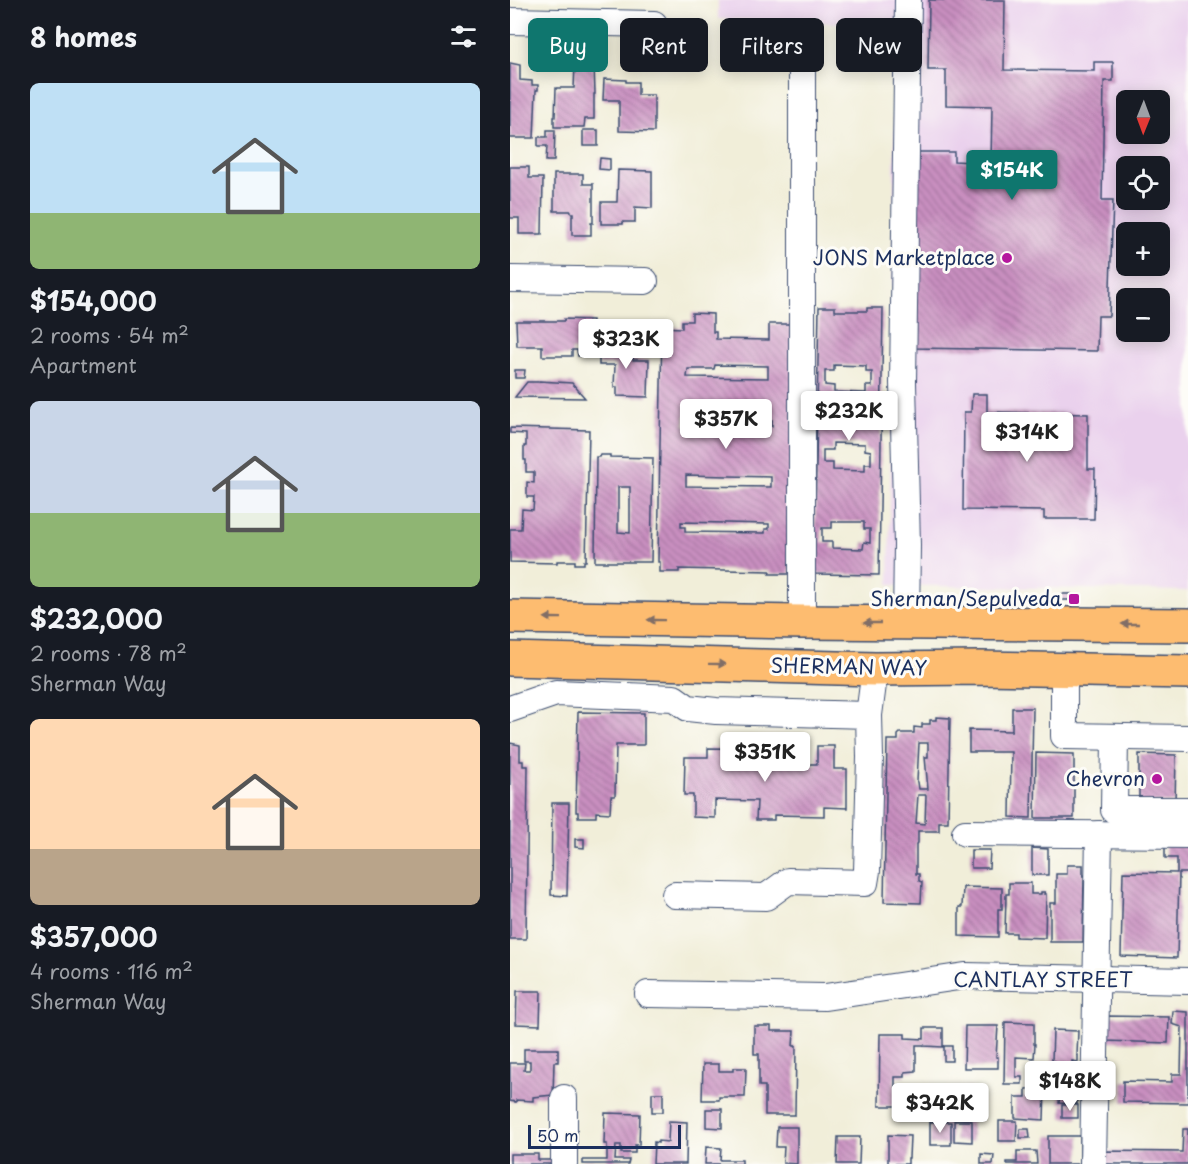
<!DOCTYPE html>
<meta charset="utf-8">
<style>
:root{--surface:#171b24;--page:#20242c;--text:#f1f3f6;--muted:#9ea1a6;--accent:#0f766e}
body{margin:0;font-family:"Playpen Sans",sans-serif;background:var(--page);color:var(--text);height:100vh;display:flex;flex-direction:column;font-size:22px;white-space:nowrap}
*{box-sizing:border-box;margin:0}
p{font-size:20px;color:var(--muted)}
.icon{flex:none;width:33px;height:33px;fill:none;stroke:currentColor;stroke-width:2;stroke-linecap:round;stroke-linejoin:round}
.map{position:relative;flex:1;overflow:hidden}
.sheet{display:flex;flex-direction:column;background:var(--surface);width:510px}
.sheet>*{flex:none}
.top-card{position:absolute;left:18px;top:18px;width:570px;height:54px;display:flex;gap:12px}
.needle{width:39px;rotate:181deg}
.fabs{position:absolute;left:606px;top:90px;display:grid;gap:12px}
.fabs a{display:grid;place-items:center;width:54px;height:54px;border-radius:9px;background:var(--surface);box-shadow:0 3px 15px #0003;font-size:30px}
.scale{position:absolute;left:18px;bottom:15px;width:153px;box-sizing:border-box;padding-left:6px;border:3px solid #1b2f5e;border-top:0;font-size:16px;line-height:21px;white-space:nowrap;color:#1b2f5e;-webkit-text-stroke:4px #fdfcf7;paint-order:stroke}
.price{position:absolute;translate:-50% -51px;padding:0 14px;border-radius:6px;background:#fff;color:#222;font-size:20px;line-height:39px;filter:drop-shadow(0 2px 3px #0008)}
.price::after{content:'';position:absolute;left:50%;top:36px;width:18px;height:14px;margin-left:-9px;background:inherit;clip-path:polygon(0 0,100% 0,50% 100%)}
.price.selected{background:var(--accent);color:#fff}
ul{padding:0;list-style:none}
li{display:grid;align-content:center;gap:12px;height:318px;padding:0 30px}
li span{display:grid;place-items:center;height:186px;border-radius:9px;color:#555}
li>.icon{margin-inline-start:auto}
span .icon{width:108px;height:108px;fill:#fffc;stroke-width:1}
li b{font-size:26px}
h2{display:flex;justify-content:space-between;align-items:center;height:72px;padding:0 30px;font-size:26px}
.tag{padding:0 21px;border-radius:9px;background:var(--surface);box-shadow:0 3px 15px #0003;font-size:21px;line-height:54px}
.tag.selected{background:var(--accent);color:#fff}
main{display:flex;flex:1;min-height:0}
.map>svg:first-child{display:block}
</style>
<main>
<section class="sheet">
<h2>8 homes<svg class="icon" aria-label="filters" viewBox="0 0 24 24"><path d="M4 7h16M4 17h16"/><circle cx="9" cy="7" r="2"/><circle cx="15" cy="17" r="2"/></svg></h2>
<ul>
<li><span style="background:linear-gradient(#bfe0f5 70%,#8fb573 0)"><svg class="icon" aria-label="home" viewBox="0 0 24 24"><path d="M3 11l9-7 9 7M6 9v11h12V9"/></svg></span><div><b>$154,000</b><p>2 rooms · 54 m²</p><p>Apartment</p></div></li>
<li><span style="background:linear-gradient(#c9d6e8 60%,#8fb573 0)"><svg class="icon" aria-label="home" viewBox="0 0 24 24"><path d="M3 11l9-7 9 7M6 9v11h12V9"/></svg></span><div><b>$232,000</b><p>2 rooms · 78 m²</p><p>Sherman Way</p></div></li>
<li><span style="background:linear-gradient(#ffd9b3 70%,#b9a48a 0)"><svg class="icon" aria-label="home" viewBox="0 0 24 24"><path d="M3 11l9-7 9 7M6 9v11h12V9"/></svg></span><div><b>$357,000</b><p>4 rooms · 116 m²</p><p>Sherman Way</p></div></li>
</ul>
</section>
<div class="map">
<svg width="678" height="1164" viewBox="0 0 678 1164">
<defs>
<pattern id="building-back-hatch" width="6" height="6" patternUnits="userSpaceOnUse" patternTransform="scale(1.5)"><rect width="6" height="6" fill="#c98fc0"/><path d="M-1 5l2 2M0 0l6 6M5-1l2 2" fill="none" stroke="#a2759f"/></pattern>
</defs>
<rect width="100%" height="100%" fill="#fdfcf7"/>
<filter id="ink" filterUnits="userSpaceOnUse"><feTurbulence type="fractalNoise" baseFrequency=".0167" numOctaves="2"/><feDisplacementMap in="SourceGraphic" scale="12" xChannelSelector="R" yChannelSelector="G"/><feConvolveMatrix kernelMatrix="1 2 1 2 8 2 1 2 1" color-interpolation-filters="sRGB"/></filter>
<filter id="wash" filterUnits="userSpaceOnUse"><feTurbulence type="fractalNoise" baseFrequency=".008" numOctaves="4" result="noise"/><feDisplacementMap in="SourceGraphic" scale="24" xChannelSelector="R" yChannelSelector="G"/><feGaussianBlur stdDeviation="1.35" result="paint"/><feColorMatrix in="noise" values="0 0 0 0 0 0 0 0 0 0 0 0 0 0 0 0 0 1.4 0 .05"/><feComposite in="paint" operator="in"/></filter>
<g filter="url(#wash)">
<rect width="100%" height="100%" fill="#f1eed9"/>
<path fill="#ead1ed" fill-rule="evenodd" d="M208 0H678V591L379 585 386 25 208 19ZM616 100H650V134H616ZM616 166H650V200H616ZM616 232H650V266H616ZM616 298H650V332H616Z"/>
<g id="blocks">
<g fill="url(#building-back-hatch)" fill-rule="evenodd">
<path d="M419 0H495L494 70 584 71V62H603V81H594L592 200H603L599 316H588L587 351 403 348 408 152H444V161L481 163 482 106 436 105V70H418Z"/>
<path d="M0 63 10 65V80L22 81V85H28V90H26L24 138H0Z"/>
<path d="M65 65H84L85 94H84V119H75L74 127H44V117H45L46 88H64Z"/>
<path d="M94 79 116 80V82H128V95H144V132L109 131V100H93Z"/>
<path d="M37 130H45L44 161H36L37 146H28V137H37Z"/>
<rect x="73" y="130" width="15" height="16"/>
<path d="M90 158 100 159V170L89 169Z"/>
<path d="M0 167H19V178H33L32 234H9V218H0Z"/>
<path d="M108 170 142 171V208L125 207V222H113V224H91V202H107Z"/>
<path d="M44 174H73V184H83V223H81V235H62V216H63V213H61V211H44Z"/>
<path d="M309 307H325V311H357V308H373L369 575 305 574V569H304ZM324 365 356 366V372H362V386H356V393L324 392V386L315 385V371H324ZM323 443 355 444V450L361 451V464H355V471L323 470V463H313V450H323ZM322 522H354V529H360V543L354 542 353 549 322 548V542H312V528H322Z"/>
<path d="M182 313 203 314V332H206V339L259 340V324H285L280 574H259L260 571 169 569V572H150V562H148L152 327 172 328V321H182ZM205 365 258 366V378L177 377 178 369H204ZM175 416 246 417V426L175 425ZM253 418H257V420H262V426H253ZM176 475 261 477V487L176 486ZM171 522 259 524V529H255V533L175 532V527H171Z"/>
<path d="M54 319 82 320 81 356H68L67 350H62V356H32V346H7L6 321H54Z"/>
<path d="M89 344 111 345V346L123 347V360H139L138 397 107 396V387H104L105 365H89Z"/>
<path d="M5 370H15L14 378H5Z"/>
<path d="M29 381 62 383 75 398 5 397 17 382H29Z"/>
<path d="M462 394H477V412L578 414V469H585L584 519H534V511L453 510 454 412H461Z"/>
<path d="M0 428 79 430 76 561H74V564H65V561H47V563L0 562V529H11L12 509 23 510 24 497H17V482L24 483V472H16V460H14V446H16V434L0 433Z"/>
<path d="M90 455H100V457L143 458 141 562H85L86 457H89ZM108 487H120V533L108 532Z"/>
<rect x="550" y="594" width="11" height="6"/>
<path d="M502 708H523L521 818 500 817 501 752H459V730L502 731Z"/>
<path d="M68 712 134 713V745H106L105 796H101L100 813 86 812V817H68V812H66Z"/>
<path d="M426 717 440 718 438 822H429V831H408V843L406 844V874H409V881L412 882 411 903 374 902 377 740H388V735L390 733H404V727L412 728V724H420V720H426ZM409 743H418V757H415L418 789H409L408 782 407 781ZM408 795H416L415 824 406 823Z"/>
<path d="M0 743 10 745V761H13V766H18L16 939H0Z"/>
<path d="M307 746H324V769H337V808L314 807V816L264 815V820H246L247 801 205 800V818L183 817V795H174L175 757H198V748L265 749V764H307Z"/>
<path d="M526 753 564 754V818H525Z"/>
<path d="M629 754 666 755 665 803H629Z"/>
<path d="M42 803H59L57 896 41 895Z"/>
<path d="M65 839H74V848L65 847Z"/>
<path d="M655 844 678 845V873H669L667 958 611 956 613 872 667 873V858H655Z"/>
<path d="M522 848 538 849V875H522Z"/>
<path d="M461 850H480L479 868H461Z"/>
<path d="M557 865H573V875H574L573 942H540V903H546V874H557Z"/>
<path d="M499 883H521V894H531V892H535L534 894H536L535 938 506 937V933H495L496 894H499Z"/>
<path d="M453 887 492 888V909H488V937L449 936V907H452Z"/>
<path d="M7 991H31L30 1025 6 1024Z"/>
<path d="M663 1011 678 1012V1103L613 1102V1081L662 1082V1074H671L672 1027 662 1024Z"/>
<path d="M596 1016 659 1017 658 1043 595 1041Z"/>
<path d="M495 1022 524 1023V1044H525L524 1058 506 1057V1077H512V1084H494Z"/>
<path d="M244 1026H261V1031H284L283 1046H286L285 1115H255V1086H249V1054H244Z"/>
<path d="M455 1026H488L486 1057H488V1068H454Z"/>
<path d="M414 1028H433V1047L414 1046V1045H406V1071L395 1072V1077H385V1086H407V1106H369L370 1034H395V1038L414 1039Z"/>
<path d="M543 1030 568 1031 567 1055H568V1062L562 1061V1074L545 1073V1061H542Z"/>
<rect x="434" y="1046" width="8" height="15"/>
<path d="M14 1049H48V1062H44L43 1095 23 1097V1101L6 1100V1102L0 1101V1063H15L14 1070H20V1061H14Z"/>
<path d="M193 1064H209V1071H223V1068H236L235 1097H209V1100H192Z"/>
<path d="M558 1078 568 1079 567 1104 549 1103 550 1092H544V1082L558 1083Z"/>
<path d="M443 1088H461V1119H442Z"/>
<path d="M535 1088 534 1120 505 1118V1097H516V1089Z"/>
<rect x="142" y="1093" width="11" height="19"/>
<rect x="552" y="1105" width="16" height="13"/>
<path d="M196 1109H212V1128L196 1127Z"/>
<path d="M95 1113 130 1114 129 1145H125V1153H111V1145H106L105 1160H119L118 1164H73V1160H97V1144H94Z"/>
<path d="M159 1121 177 1122 176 1164H143L144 1142 148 1143V1141L158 1142Z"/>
<path d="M444 1121H462V1142L444 1141Z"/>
<path d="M489 1121H507L506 1141H489Z"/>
<rect x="420" y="1122" width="21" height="23"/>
<path d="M267 1127H287V1164L273 1163 274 1147H266Z"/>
<path d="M510 1129H519L520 1138H510Z"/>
<path d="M673 1129H678V1164H591V1151L672 1152Z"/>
<path d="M378 1135 400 1136 399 1158H398V1164H378Z"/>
<rect x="538" y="1136" width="32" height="28"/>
<path d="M328 1137H350L349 1164H327Z"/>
<path d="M196 1147 211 1148 210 1160H232V1164H195Z"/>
<path d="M507 1151H526L527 1164H497V1162H507Z"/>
<path d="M0 1154H28V1160H47V1164H0Z"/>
<path d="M471 1154 484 1155 483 1164H471Z"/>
</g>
</g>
</g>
<g filter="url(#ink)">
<use href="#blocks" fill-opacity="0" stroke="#3b4c70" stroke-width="1.5"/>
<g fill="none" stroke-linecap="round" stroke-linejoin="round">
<defs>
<g id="minor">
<path d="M0 21 144 24"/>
<path d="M292 62V622"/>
<path d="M0 279 135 281"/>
<path d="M396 623 397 545 393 383 398 0"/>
<path d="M554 670V736L678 738"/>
<path d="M0 709 46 693 164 698 178 708 206 711 359 715 365 669"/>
<path d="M605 737 604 810H678"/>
<path d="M455 833 678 835"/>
<path d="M165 895 256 897 278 881 355 883 357 871 360 757 359 715"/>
<path d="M138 994 315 997 455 976 678 981"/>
<path d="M54 1164V1098"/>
<path d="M583 1164 589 834"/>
</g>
<g id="major">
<path d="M0 617 292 622 678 625"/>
<path d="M0 659 365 669 470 668 678 672"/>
</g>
</defs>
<use href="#minor" stroke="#3b4c70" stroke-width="28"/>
<use href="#major" stroke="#3b4c70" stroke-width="36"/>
<use href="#minor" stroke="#fff" stroke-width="26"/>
<use href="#major" stroke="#fdbc70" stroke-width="33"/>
</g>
<defs><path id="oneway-solid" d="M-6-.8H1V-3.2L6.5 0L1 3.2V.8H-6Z" transform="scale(1.5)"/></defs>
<g fill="#816e66">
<use href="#oneway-solid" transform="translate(43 618) rotate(-179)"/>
<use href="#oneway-solid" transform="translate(146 620) rotate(-179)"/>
<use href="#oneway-solid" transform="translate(362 623) rotate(-180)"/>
<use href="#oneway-solid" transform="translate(620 624) rotate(-180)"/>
<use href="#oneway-solid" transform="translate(207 664) rotate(1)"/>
</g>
</g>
<g fill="#b5179e" stroke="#fdfcf7" stroke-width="2">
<circle cx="497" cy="258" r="6"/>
<rect x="558" y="593" width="12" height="12" rx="3"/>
<circle cx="647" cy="779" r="6"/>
</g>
<g text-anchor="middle" stroke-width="6" stroke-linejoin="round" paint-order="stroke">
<g font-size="20" fill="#1b2f5e" stroke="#fdfcf7" text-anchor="end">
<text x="485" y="265">JONS Marketplace</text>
<text x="552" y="606">Sherman/Sepulveda</text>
<text x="635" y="786">Chevron</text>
</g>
<g font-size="20" fill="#1b2f5e" stroke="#fdfcf7">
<text transform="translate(339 667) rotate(1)" y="7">SHERMAN WAY</text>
<text x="533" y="987">CANTLAY STREET</text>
</g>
</g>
</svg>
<div class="fabs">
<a><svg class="needle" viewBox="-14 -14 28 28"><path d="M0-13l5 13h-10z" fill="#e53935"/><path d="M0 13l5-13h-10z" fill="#9ea1a6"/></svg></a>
<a><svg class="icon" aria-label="locate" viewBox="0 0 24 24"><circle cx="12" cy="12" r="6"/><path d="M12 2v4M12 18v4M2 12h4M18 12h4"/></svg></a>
<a>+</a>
<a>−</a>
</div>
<div class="scale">50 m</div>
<b class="price selected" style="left:502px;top:201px">$154K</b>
<b class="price" style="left:116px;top:370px">$323K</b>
<b class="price" style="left:339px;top:442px">$232K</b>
<b class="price" style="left:216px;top:450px">$357K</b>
<b class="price" style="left:517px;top:463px">$314K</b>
<b class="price" style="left:255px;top:783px">$351K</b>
<b class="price" style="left:560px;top:1112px">$148K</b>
<b class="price" style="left:430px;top:1134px">$342K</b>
<div class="top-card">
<a class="tag selected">Buy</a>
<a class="tag">Rent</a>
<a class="tag">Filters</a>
<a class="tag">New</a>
</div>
</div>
</main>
